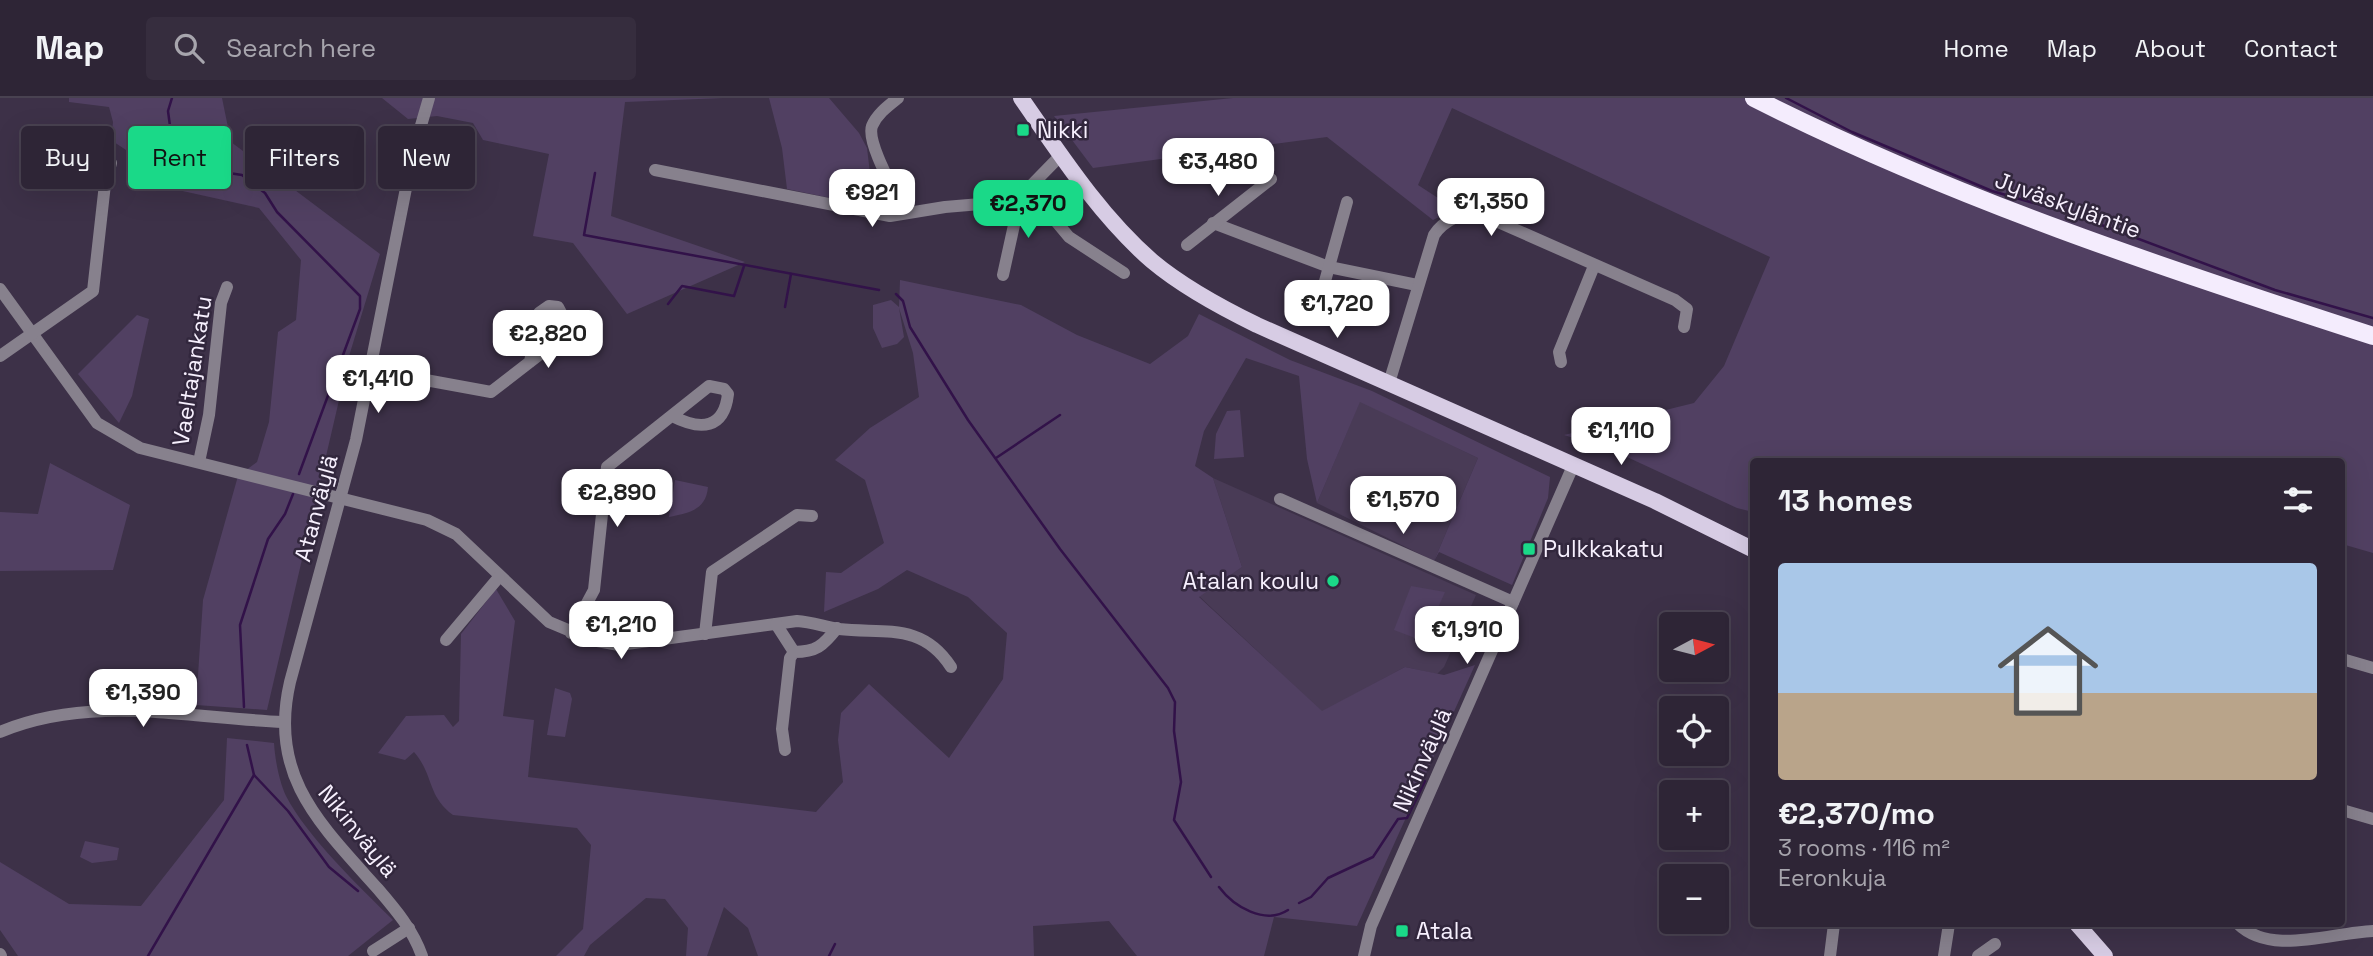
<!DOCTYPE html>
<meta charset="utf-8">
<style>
:root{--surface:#2e2536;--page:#362d3e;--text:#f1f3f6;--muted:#a7a5ad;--line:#494251;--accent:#1ad988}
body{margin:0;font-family:"Space Grotesk",sans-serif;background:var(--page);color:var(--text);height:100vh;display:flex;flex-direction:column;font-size:26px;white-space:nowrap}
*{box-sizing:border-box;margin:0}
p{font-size:23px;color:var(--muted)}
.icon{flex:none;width:38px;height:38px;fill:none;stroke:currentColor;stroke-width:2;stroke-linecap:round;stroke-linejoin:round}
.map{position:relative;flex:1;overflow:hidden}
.sheet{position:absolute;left:1750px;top:360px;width:595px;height:469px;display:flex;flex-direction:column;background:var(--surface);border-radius:7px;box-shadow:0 7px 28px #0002,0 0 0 2px var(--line)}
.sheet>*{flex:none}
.hud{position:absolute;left:21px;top:28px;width:665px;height:63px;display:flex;gap:14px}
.needle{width:46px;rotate:83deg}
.fabs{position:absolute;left:1659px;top:514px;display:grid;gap:14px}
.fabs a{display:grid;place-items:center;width:70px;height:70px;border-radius:7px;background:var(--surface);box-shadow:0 7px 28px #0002,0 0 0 2px var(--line);font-size:35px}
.price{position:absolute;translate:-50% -60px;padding:0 16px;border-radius:14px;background:#fff;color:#222;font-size:23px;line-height:46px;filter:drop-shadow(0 2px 4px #0008)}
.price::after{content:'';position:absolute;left:50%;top:42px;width:21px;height:16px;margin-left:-10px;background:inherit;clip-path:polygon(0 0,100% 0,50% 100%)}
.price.current{background:var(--accent);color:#111}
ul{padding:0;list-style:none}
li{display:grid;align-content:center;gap:14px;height:371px;padding:0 28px}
li span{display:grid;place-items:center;height:217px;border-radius:7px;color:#555}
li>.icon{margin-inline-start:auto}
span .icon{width:126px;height:126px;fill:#fffc;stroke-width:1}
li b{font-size:30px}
h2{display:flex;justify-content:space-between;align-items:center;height:84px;padding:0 28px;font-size:30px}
.pill{padding:0 24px;border-radius:7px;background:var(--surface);box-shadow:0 7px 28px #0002,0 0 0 2px var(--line);font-size:24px;line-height:63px}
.pill.current{background:var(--accent);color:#111}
header{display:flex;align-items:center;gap:42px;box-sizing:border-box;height:98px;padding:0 35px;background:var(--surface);border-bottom:2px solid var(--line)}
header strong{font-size:33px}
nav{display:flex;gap:38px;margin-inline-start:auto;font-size:24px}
.search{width:490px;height:63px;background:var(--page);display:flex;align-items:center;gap:18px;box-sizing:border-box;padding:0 24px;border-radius:7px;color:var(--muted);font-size:26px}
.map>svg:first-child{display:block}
</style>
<header>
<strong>Map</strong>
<div class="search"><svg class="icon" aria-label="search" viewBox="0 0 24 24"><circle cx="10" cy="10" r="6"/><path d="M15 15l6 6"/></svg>Search here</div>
<nav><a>Home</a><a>Map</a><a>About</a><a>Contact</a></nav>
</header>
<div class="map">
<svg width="2373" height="858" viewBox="0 0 2373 858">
<rect width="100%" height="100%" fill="#3d3148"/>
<g fill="#493b56">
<path d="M1360 303 1478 360 1434 463 1317 405Z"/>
<path d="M1213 380 1476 497 1444 569 1437 576 1405 569 1322 614 1199 498 1242 469Z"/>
</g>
<g fill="#514062">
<path d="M69 0H222L231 44 380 156 350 255 267 612 196 607 203 502 238 378 257 364 269 324 278 234 296 222 301 162 259 110 160 88 130 87 132 56 111 42 113 24 109 9 69 4Z"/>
<path d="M382 0H723L625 4 611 118 745 164 627 216 573 145 533 138 549 56 483 42 473 25 437 18 408 21Z"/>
<path d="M769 0H829L859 35 867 50 874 109 787 91 782 50Z"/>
<path d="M1233 0H2373V455L2342 446V364H1754L1753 414 1737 410 1614 353 1564 337 1694 305 1724 268 1770 159 1452 10 1418 87 1455 111 1433 122 1327 39 1093 70 1054 18Z"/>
<path d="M900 182 1021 207 1077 237 1150 266 1188 238 1199 216 1290 262 1372 293 1550 379 1548 400 1512 487 1439 454 1434 463 1478 360 1360 304 1317 405 1307 361 1299 278 1246 260 1204 333 1195 368 1213 380 1242 469 1199 499 1322 613 1405 569 1444 577 1475 567 1357 828 1274 819 1264 858H1137L1109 823 1033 828 1034 858H758L748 830 724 809 707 858H686L688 830 665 801 646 800 590 847 584 858H556L583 831 591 747 577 730 453 717C427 698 434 677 414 654L405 662 378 655 406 618 444 617 453 629 459 623 461 536 496 491 515 523 503 618 534 622 528 679 816 714 843 684 838 642 841 615 869 586 949 660 1003 581 1007 535 968 499 907 472 878 491 824 514 826 474 841 475 884 445 865 382 835 362 870 330 919 299 913 255 899 210 904 239 897 246 882 250 873 230V207L891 202 899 209Z"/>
<path d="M137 217 149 221 132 298 119 325 78 276Z"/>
<path d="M1240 312 1244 359 1214 361 1216 336 1227 313Z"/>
<path d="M50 365 130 407 113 472 0 473V414L38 416Z"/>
<path d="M675 382 708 389C706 412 689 415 669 419Z"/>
<path d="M1411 488 1445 494 1423 543 1394 532Z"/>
<path d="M555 590 570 595 572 601 565 639 547 637Z"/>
<path d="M227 640 274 645C275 661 279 683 286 698 308 740 359 788 393 822L348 858H18L0 832V764L69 806 141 808 224 702Z"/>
<path d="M85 743 119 750 117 762 92 765 80 759Z"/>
</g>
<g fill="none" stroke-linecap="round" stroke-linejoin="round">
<g stroke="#321249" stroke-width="2.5">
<path d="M172 0 168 13 170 28 188 57 209 72 242 77 265 95 277 114 360 198V211L299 376"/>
<path d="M1786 0 1852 34 1992 93 2072 116 2275 192 2373 220"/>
<path d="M595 75 584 137 879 192"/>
<path d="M896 196 903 203 910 229 968 322 1060 451 1168 590 1175 604 1174 633 1181 684 1174 722 1211 779"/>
<path d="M668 206 682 188 734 198 744 168"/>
<path d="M785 209 791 176"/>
<path d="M996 360 1060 317"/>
<path d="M244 609 240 527 268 441 285 416 293 396"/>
<path d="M247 647 254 677 288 713 329 769 358 793"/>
<path d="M1219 789C1234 809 1265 827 1288 812"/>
<path d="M1299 805 1311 799 1328 780 1373 759 1398 721 1407 720 1425 683"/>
<path d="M148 858 254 677"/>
<path d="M829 858 835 846"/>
</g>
<g stroke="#87818d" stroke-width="12">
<path d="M898 0C888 8 877 16 872 28 866 45 897 97 905 115"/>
<path d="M655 72 890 118 945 109 1016 103 1062 56"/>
<path d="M1028 90 1069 139 1124 175"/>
<path d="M1213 125 1329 169 1417 187"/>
<path d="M1187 147 1271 81"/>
<path d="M1003 177 1016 118V103"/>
<path d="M0 191 97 325 140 350 427 422 456 436 549 524 592 542 619 547 797 523C812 524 825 529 839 531 884 536 922 524 951 569"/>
<path d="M1317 212 1347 104"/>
<path d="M0 258 93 193 105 86 111 65"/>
<path d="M1561 264 1559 254 1594 168"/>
<path d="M371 272 491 294 566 236 568 228 558 209 549 208 539 215 530 264"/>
<path d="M1389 285 1434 137C1443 123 1464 112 1480 116L1675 202 1687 211 1684 229"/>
<path d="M199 364 209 317 221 205 227 189"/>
<path d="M1280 401 1513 504"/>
<path d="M776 526 794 554"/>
<path d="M571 535 594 492 607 369 709 288 724 291 728 296C724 331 701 333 672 318"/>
<path d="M705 536 712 474 797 417 812 418"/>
<path d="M446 542 499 479"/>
<path d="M2342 561 2373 570"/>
<path d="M0 634C91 596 188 620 283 624"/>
<path d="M785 652 782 631 790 560 794 554C816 554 823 548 837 530"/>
<path d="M2342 712 2373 721"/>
<path d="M2238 826C2271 858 2329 835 2373 833"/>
<path d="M373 853 409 830"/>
<path d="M0 856 1 858"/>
<path d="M422 858C413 832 396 812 378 791 320 726 268 678 290 584L356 342 413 55 429 0"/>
<path d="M1364 858 1371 828 1573 368"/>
<path d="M1830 858 1834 826"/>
<path d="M1944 858 1949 826"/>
<path d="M1978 858 1995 846"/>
</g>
<g stroke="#d7cce4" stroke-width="16">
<path d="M1021 0C1060 56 1100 118 1152 163 1183 189 1220 209 1257 227L1655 403 1754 452"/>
<path d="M2077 826 2105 858"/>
</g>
<path stroke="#f4ecfd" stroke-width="18" d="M1754 0C1952 100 2163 170 2373 238"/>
</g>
<g fill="#1ad988" stroke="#32273d" stroke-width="2.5">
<rect x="1016" y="25" width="14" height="14" rx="3.5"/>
<rect x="1522" y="444" width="14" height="14" rx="3.5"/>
<circle cx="1333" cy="483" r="7"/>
<rect x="1395" y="826" width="14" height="14" rx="3.5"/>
</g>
<g text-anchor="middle" stroke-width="5" stroke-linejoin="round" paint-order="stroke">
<g font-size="23" fill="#f7f0fe" stroke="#32273d" text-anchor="start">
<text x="1037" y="40">Nikki</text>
<text x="1543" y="459">Pulkkakatu</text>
<text x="1319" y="491" text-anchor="end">Atalan koulu</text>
<text x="1416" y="841">Atala</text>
</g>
<g font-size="23" fill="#f7f0fe" stroke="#32273d">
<text transform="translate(2068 107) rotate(20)" y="8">Jyväskyläntie</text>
<text transform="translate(192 273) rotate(-81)" y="8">Vaeltajankatu</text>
<text transform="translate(316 410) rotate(-75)" y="8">Atanväylä</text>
<text transform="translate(1422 662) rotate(-66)" y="8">Nikinväylä</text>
<text transform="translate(358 733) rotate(51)" y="8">Nikinväylä</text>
</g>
</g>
</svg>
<div class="fabs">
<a><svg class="needle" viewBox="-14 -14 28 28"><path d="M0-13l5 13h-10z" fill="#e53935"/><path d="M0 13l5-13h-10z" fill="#a7a5ad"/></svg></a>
<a><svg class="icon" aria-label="locate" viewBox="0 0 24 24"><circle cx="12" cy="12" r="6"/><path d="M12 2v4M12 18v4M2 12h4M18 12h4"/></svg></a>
<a>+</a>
<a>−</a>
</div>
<b class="price" style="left:1218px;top:100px">€3,480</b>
<b class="price" style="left:872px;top:131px">€921</b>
<b class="price" style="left:1491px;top:140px">€1,350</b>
<b class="price current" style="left:1028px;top:142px">€2,370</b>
<b class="price" style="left:1337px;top:242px">€1,720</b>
<b class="price" style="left:548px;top:272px">€2,820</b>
<b class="price" style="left:378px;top:317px">€1,410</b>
<b class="price" style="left:1621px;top:369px">€1,110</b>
<b class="price" style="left:617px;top:431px">€2,890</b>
<b class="price" style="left:1403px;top:438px">€1,570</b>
<b class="price" style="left:621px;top:563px">€1,210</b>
<b class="price" style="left:1467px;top:568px">€1,910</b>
<b class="price" style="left:143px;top:631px">€1,390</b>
<div class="hud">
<a class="pill">Buy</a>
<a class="pill current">Rent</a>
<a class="pill">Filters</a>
<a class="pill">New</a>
</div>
<section class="sheet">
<h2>13 homes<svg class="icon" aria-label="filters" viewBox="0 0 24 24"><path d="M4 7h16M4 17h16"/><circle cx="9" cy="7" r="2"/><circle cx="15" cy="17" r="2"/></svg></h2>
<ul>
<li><span style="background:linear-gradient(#a9c7e8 60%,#b9a48a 0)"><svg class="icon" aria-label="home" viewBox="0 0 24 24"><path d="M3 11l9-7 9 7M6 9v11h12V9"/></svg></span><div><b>€2,370/mo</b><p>3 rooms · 116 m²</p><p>Eeronkuja</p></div></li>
</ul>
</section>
</div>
